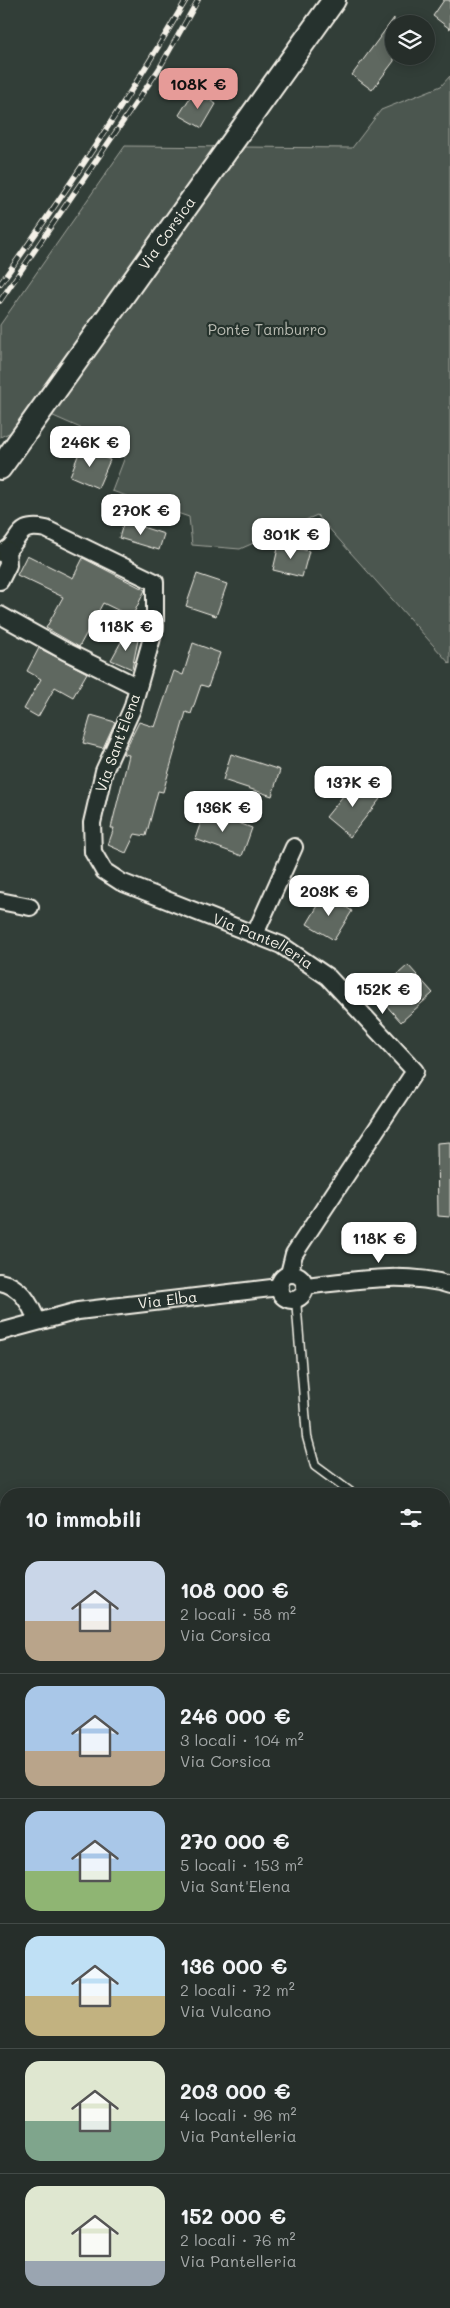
<!DOCTYPE html>
<html lang="it">
<meta charset="utf-8">
<style>
:root{--surface:#262e2a;--page:#2e3632;--text:#f1f3f6;--muted:#a4a8a8;--line:#424a47;--accent:#e69b98}
body{margin:0;font-family:Mali,sans-serif;background:var(--page);color:var(--text);height:100vh;display:flex;flex-direction:column;font-size:19px;white-space:nowrap}
*{box-sizing:border-box;margin:0}
p{font-size:16px;color:var(--muted)}
.icon{flex:none;width:28px;height:28px;fill:none;stroke:currentColor;stroke-width:2;stroke-linecap:round;stroke-linejoin:round}
.map{position:relative;flex:1;overflow:hidden}
.drawer{position:absolute;left:0px;top:1488px;width:450px;height:821px;display:flex;flex-direction:column;background:var(--surface);border-radius:20px 20px 0 0;box-shadow:0 2px 12px #0003,0 0 0 1px var(--line)}
.drawer>*{flex:none}
.controls{position:absolute;left:385px;top:15px;display:grid;gap:10px}
.controls a{display:grid;place-items:center;width:50px;height:50px;border-radius:50%;background:var(--surface);box-shadow:0 2px 12px #0003,0 0 0 1px var(--line);font-size:25px}
.price{position:absolute;translate:-50% -42px;padding:0 11px;border-radius:10px;background:#fff;color:#222;font-size:16px;line-height:32px;filter:drop-shadow(0 1px 2px #0008)}
.price::after{content:'';position:absolute;left:50%;top:30px;width:15px;height:11px;margin-left:-8px;background:inherit;clip-path:polygon(0 0,100% 0,50% 100%)}
.price.on{background:var(--accent);color:#111}
ul{padding:0;list-style:none}
li{display:flex;align-items:center;gap:15px;height:125px;padding:0 25px}
li+li{border-top:1px solid var(--line)}
li span{display:grid;place-items:center;flex:none;width:140px;height:100px;border-radius:15px;color:#555}
li>.icon{margin-inline-start:auto}
span .icon{width:60px;height:60px;fill:#fffc;stroke-width:1}
li b{font-size:21px}
h2{display:flex;justify-content:space-between;align-items:center;height:60px;padding:0 25px;font-size:21px}
.map>svg:first-child{display:block}
</style>
<div class="map">
<svg width="450" height="2308" viewBox="0 0 450 2308">
<rect width="100%" height="100%" fill="#323e38"/>
<filter id="ink" filterUnits="userSpaceOnUse"><feTurbulence type="fractalNoise" baseFrequency=".02" numOctaves="2"/><feDisplacementMap in="SourceGraphic" scale="10" xChannelSelector="R" yChannelSelector="G"/><feConvolveMatrix kernelMatrix="1 2 1 2 8 2 1 2 1" color-interpolation-filters="sRGB"/></filter>
<g filter="url(#ink)">
<g fill="#4c564f" stroke="#a0a49c">
<path d="M450 76V664L317 515 240 549 192 545 189 517 112 491 128 449 51 415 0 437V325L125 146 352 148 381 110 441 86Z"/>
<path d="M0 2081 6 2085V2302H172L174 2308H0Z"/>
</g>
<g fill="#5f6861" stroke="#f4f1e8">
<path d="M444 0H450V29L433 16Z"/>
<path d="M394 18V61L372 90 352 75Z"/>
<path d="M194 91 216 104 202 128 179 115Z"/>
<path d="M81 448 110 460 98 488 70 476Z"/>
<path d="M124 521 164 534 159 550 119 538Z"/>
<path d="M279 544 309 551 302 577 273 570Z"/>
<path d="M27 555 73 578 83 558 145 590 132 617 103 603 79 647 46 628 63 597 17 575Z"/>
<path d="M197 574 227 584 216 616 186 606Z"/>
<path d="M126 633 138 640 132 669 111 660Z"/>
<path d="M193 643 220 653 208 687 201 685 191 714 186 712 163 792 158 791 146 836 135 834 126 853 108 845 114 828H111L129 755 123 754 139 722 155 727 174 671 183 675Z"/>
<path d="M39 648 87 673 73 697 55 687 38 717 24 709 41 679 27 671Z"/>
<path d="M91 715 115 722 103 748 83 743Z"/>
<path d="M231 754 280 770 272 796 223 780Z"/>
<path d="M356 780 380 799 350 837 326 817Z"/>
<path d="M205 810 252 828 242 856 195 839Z"/>
<path d="M325 894 352 911 334 940 307 924Z"/>
<path d="M408 965 433 993 401 1022 376 994Z"/>
<path d="M450 1142V1217L438 1216 437 1143Z"/>
</g>
<g fill="none" stroke-linecap="round" stroke-linejoin="round">
<defs>
<g id="lane">
<path d="M296 1299 307 1437 315 1466 353 1494"/>
<path d="M444 1535 450 1538"/>
<path d="M0 2286 6 2290"/>
<path d="M34 2302 47 2308"/>
<path d="M145 2308 162 2302"/>
</g>
<g id="street">
<path id="s1" d="M0 553C23 545 12 522 46 529L155 582V627L132 709 104 771 92 823 93 852 104 871 121 882 281 945 328 977 415 1071 294 1254 289 1274"/>
<path d="M0 581 8 565 7 550"/>
<path d="M0 615 65 651 138 687"/>
<path d="M0 901 30 907"/>
<path d="M255 934 294 847"/>
<circle cx="292" cy="1287" r="13"/>
<path d="M0 1282C21 1286 30 1303 37 1321"/>
<path d="M305 1286C352 1281 404 1271 450 1285"/>
<path id="s2" d="M0 1332 78 1311 280 1287"/>
<path d="M444 1958 450 1928"/>
<path d="M0 2067 6 2071"/>
<path d="M444 2142 450 2141"/>
<path d="M186 2302 188 2308"/>
</g>
<g id="secondary">
<path id="s3" d="M0 468 334 0"/>
</g>
</defs>
<use href="#lane" stroke="#f4f1e8" stroke-width="11"/>
<use href="#street" stroke="#f4f1e8" stroke-width="20"/>
<use href="#secondary" stroke="#f4f1e8" stroke-width="26"/>
<use href="#lane" stroke="#26332d" stroke-width="8"/>
<use href="#street" stroke="#26332d" stroke-width="16"/>
<use href="#secondary" stroke="#26332d" stroke-width="22"/>
<defs>
<g id="rail">
<path d="M0 284C66 192 129 98 186 0"/>
<path d="M0 301 159 69 198 0"/>
</g>
</defs>
<use href="#rail" stroke="#f4f1e8" stroke-width="5.5"/>
<use href="#rail" stroke="#26332d" stroke-width="4" stroke-dasharray="11" stroke-linecap="butt"/>
</g>
</g>
<g text-anchor="middle" stroke-width="4.5" stroke-linejoin="round" paint-order="stroke">
<g font-size="15" fill="#f4f1e8" stroke="#26332d">
<text dy="5" stroke="none"><textPath href="#s3" startOffset="288">Via Corsica</textPath></text>
<text transform="translate(118 743) rotate(-70)" y="5">Via Sant'Elena</text>
<text dy="5" stroke="none"><textPath href="#s1" startOffset="654">Via Pantelleria</textPath></text>
<text dy="5" stroke="none"><textPath href="#s2" startOffset="171">Via Elba</textPath></text>
</g>
<g font-size="15" fill="#b9bbb2" stroke="#26332d">
<text x="267" y="335">Ponte Tamburro</text>
</g>
</g>
</svg>
<div class="controls">
<a><svg class="icon" aria-label="layers" viewBox="0 0 24 24"><path d="M12 4l9 5-9 5-9-5zM3 14l9 5 9-5"/></svg></a>
</div>
<b class="price on" style="left:198px;top:110px">108K €</b>
<b class="price" style="left:90px;top:468px">246K €</b>
<b class="price" style="left:141px;top:536px">270K €</b>
<b class="price" style="left:291px;top:560px">301K €</b>
<b class="price" style="left:126px;top:652px">118K €</b>
<b class="price" style="left:353px;top:808px">137K €</b>
<b class="price" style="left:223px;top:833px">136K €</b>
<b class="price" style="left:329px;top:917px">203K €</b>
<b class="price" style="left:383px;top:1015px">152K €</b>
<b class="price" style="left:379px;top:1264px">118K €</b>
<section class="drawer">
<h2>10 immobili<svg class="icon" aria-label="filters" viewBox="0 0 24 24"><path d="M4 7h16M4 17h16"/><circle cx="9" cy="7" r="2"/><circle cx="15" cy="17" r="2"/></svg></h2>
<ul>
<li><span style="background:linear-gradient(#c9d6e8 60%,#b9a48a 0)"><svg class="icon" aria-label="home" viewBox="0 0 24 24"><path d="M3 11l9-7 9 7M6 9v11h12V9"/></svg></span><div><b>108 000 €</b><p>2 locali · 58 m²</p><p>Via Corsica</p></div></li>
<li><span style="background:linear-gradient(#a9c7e8 65%,#b9a48a 0)"><svg class="icon" aria-label="home" viewBox="0 0 24 24"><path d="M3 11l9-7 9 7M6 9v11h12V9"/></svg></span><div><b>246 000 €</b><p>3 locali · 104 m²</p><p>Via Corsica</p></div></li>
<li><span style="background:linear-gradient(#a9c7e8 60%,#8fb573 0)"><svg class="icon" aria-label="home" viewBox="0 0 24 24"><path d="M3 11l9-7 9 7M6 9v11h12V9"/></svg></span><div><b>270 000 €</b><p>5 locali · 153 m²</p><p>Via Sant'Elena</p></div></li>
<li><span style="background:linear-gradient(#bfe0f5 60%,#c2b280 0)"><svg class="icon" aria-label="home" viewBox="0 0 24 24"><path d="M3 11l9-7 9 7M6 9v11h12V9"/></svg></span><div><b>136 000 €</b><p>2 locali · 72 m²</p><p>Via Vulcano</p></div></li>
<li><span style="background:linear-gradient(#dfe7d0 60%,#7fa58c 0)"><svg class="icon" aria-label="home" viewBox="0 0 24 24"><path d="M3 11l9-7 9 7M6 9v11h12V9"/></svg></span><div><b>203 000 €</b><p>4 locali · 96 m²</p><p>Via Pantelleria</p></div></li>
<li><span style="background:linear-gradient(#dfe7d0 75%,#9aa5b1 0)"><svg class="icon" aria-label="home" viewBox="0 0 24 24"><path d="M3 11l9-7 9 7M6 9v11h12V9"/></svg></span><div><b>152 000 €</b><p>2 locali · 76 m²</p><p>Via Pantelleria</p></div></li>
</ul>
</section>
</div>
